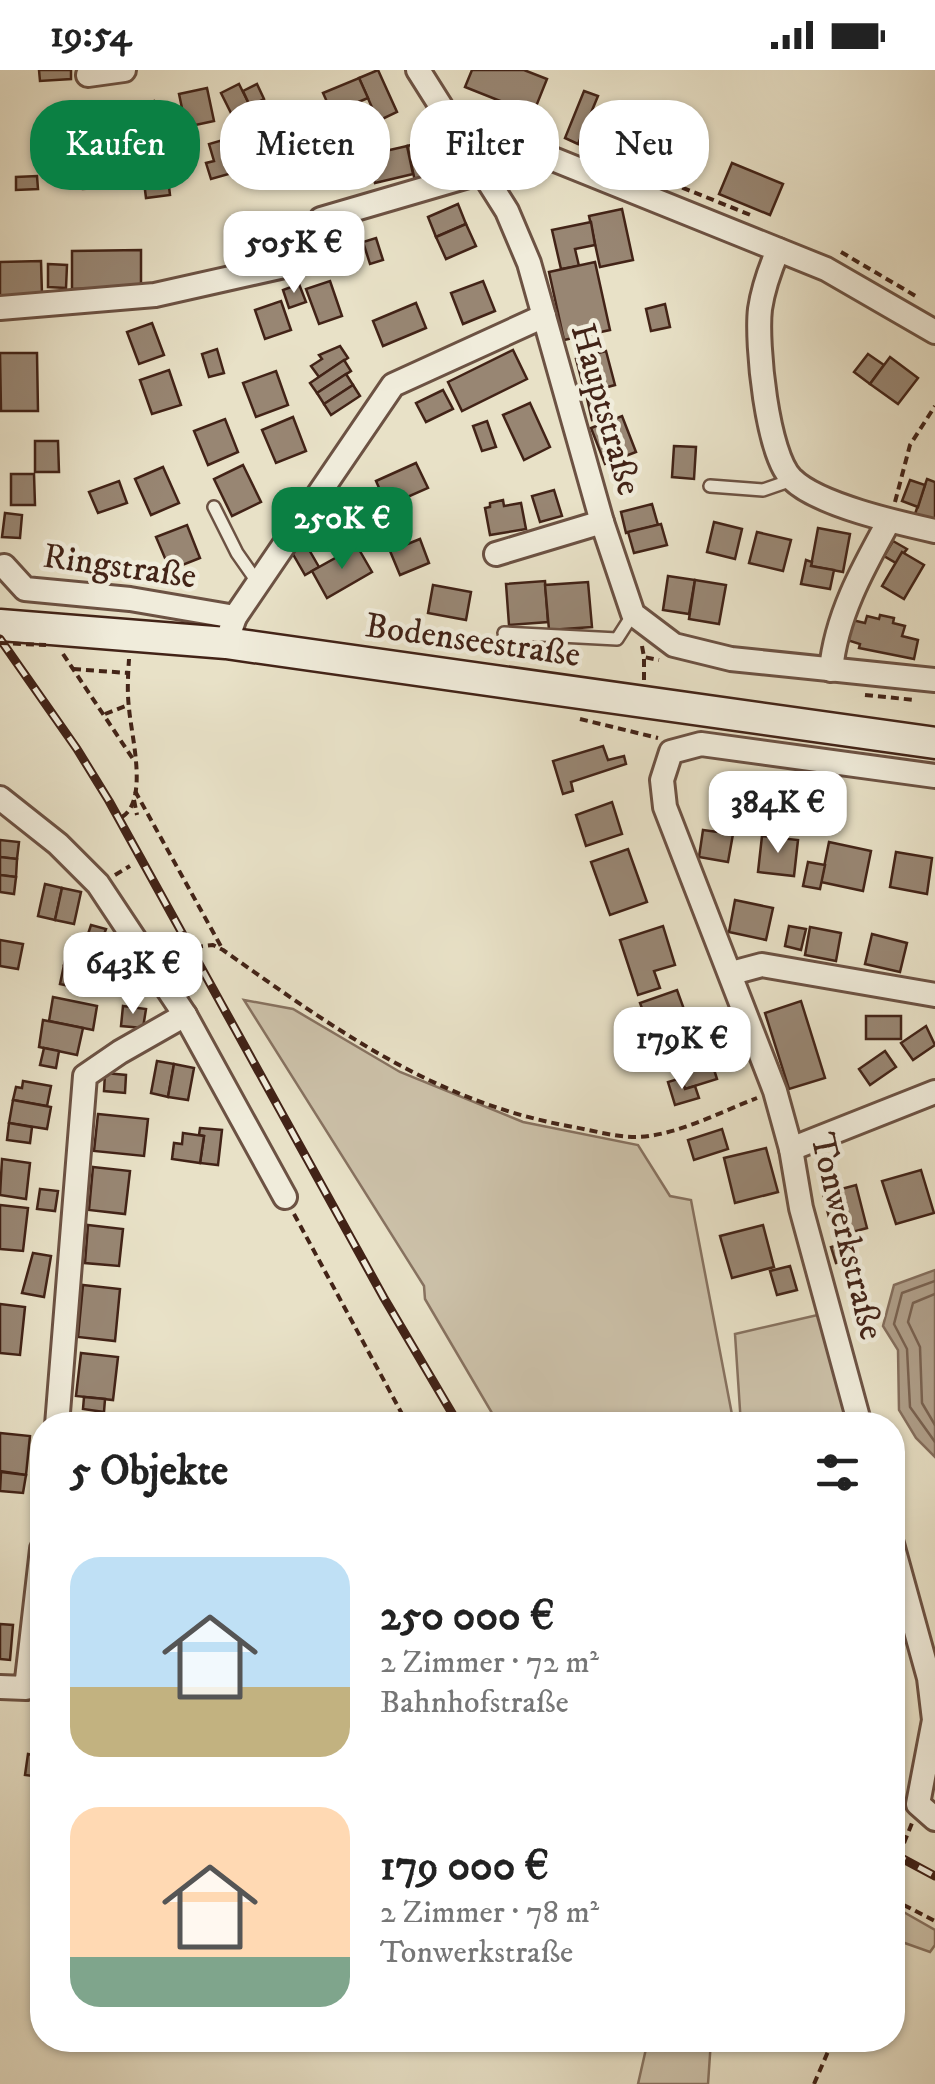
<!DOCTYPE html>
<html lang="de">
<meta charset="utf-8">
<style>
:root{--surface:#fff;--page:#f2f2f2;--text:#222;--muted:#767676;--accent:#0b8043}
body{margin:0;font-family:"IM FELL DW Pica",serif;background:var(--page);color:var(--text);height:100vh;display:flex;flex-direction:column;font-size:38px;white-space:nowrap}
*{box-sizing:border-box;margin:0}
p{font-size:32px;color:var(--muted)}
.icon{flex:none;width:55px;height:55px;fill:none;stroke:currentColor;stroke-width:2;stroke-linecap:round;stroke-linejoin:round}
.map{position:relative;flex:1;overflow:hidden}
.side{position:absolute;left:30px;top:1342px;width:875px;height:640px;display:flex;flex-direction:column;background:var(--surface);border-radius:40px;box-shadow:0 2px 8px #0004}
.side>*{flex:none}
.top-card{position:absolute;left:30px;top:30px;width:875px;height:90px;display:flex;gap:20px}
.price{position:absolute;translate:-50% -85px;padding:0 22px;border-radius:20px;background:#fff;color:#222;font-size:32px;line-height:65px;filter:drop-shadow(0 2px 5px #0008)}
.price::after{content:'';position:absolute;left:50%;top:60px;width:30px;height:22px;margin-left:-15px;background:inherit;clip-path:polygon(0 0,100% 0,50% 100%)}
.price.active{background:var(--accent);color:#fff}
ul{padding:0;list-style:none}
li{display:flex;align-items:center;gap:30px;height:250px;padding:0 40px}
li span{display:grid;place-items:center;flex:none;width:280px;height:200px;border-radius:30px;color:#555}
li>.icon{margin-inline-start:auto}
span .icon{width:120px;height:120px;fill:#fffc;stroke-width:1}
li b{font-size:42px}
h2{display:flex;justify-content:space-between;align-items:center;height:120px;padding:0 40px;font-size:42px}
.chip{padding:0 35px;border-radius:40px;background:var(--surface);box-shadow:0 2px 8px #0004;font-size:35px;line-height:90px}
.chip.active{background:var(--accent);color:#fff}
.status{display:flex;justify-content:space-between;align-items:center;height:70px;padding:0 50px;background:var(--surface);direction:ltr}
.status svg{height:28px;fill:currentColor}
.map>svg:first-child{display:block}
</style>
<div class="status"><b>19:54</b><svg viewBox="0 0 49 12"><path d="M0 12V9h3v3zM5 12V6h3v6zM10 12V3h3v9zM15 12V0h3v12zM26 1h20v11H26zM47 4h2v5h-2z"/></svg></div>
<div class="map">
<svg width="935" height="2014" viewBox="0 0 935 2014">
<rect width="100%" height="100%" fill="#e8e1c7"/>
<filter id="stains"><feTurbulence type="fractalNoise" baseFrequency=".002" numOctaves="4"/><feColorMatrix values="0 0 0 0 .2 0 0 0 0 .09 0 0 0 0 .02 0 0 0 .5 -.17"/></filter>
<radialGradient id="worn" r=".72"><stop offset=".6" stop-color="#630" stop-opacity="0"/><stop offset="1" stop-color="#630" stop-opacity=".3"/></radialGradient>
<g fill="#ccc1a9" stroke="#877260" stroke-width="2.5">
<path d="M244 930 293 939 400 1002 523 1052 638 1075 670 1126 691 1130 734 1355H499L425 1229 424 1216Z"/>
<path d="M822 1244 852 1355H741L735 1264Z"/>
<path d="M893 1836 935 1860V1875L930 1882 899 1871 893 1875Z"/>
<path d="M648 1970H711L708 2014H638Z"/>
</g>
<path fill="#b0a08b" stroke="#846e5d" stroke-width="2.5" d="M935 1200V1387L916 1368 899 1340 898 1280 883 1256 894 1215Z"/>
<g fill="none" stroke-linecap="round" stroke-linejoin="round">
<g stroke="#796251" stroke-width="2.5">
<path d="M935 1211 902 1223 894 1254 907 1279 910 1337 935 1372"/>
<path d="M935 1224 913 1233 908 1252 920 1277 922 1333 935 1355"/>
</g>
</g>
<g fill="#988673" stroke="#422317" stroke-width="2.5">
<path d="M39 0H71V9L40 11Z"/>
<path d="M378 0 397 42 378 51 359 8Z"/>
<path d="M472 0H524L547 9 533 44 465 17Z"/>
<path d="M359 8 368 28 332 43 323 23Z"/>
<path d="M239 14 251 38 233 47 221 23Z"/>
<path d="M257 14 264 29 250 36 243 21Z"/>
<path d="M207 18 214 51 186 57 179 24Z"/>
<path d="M584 21 598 26 578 74 565 68Z"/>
<path d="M154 31 158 48 140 52 136 36Z"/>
<path d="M287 43 294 58 309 52 316 68 284 83 282 77 278 79 271 67 276 65 270 51Z"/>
<path d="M55 45H88L89 64 55 65Z"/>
<path d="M379 60 383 70 353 80 350 70Z"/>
<path d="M240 65 250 98 211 109 206 93 214 91 209 74Z"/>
<path d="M153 70 157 103 130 106 126 73Z"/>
<path d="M423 72 431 107 415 111 407 76Z"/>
<path d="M113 73 116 117 83 119 80 75Z"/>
<path d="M407 76 413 104 375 113 368 85Z"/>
<path d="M732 93 783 114 770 145 719 124Z"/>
<path d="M37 106 38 119 16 120V107Z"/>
<path d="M168 108 170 125 146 128 144 112Z"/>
<path d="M458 134 466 154 436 167 428 147Z"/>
<path d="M622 139 633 190 600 197 589 146Z"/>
<path d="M591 152 595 175 575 179 579 196 561 199 552 160Z"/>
<path d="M466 154 476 176 446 189 436 167Z"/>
<path d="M376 168 383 190 370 194 363 172Z"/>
<path d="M349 178 354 196 337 201 332 183Z"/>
<path d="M141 180V218L72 219V181Z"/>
<path d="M41 191 42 224 0 226V192Z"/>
<path d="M595 192 610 260 564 270 549 202Z"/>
<path d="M48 194 67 195 66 218 48 217Z"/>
<path d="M330 211 342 246 319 254 306 219Z"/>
<path d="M483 211 495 241 463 254 451 223Z"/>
<path d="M299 214 306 232 289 238 283 220Z"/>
<path d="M281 231 291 260 265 269 255 240Z"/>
<path d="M416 233 426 258 383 276 373 251Z"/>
<path d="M665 234 670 257 651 261 646 239Z"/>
<path d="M152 253 164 285 139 294 127 262Z"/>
<path d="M340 276 348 288 319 307 311 296 322 289 319 285Z"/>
<path d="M217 279 224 303 209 307 202 284Z"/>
<path d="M513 280 527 309 462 341 448 312Z"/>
<path d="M606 281 615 315 585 323 576 289Z"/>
<path d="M0 283H37L38 341H1Z"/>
<path d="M868 284 884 295 870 314 854 302Z"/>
<path d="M890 287 918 308 898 334 870 314Z"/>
<path d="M344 290 351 301 317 323 310 313Z"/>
<path d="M169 300 181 335 152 344 140 310Z"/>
<path d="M276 301 288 335 256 347 243 313Z"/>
<path d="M346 304 353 315 324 334 317 323Z"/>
<path d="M353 315 360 326 331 345 324 334Z"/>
<path d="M606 319 612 346 592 350 586 324Z"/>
<path d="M443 320 453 339 426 352 416 333Z"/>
<path d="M530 333 550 377 524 390 503 345Z"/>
<path d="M622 346 636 382 605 394 591 358Z"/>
<path d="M293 347 306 381 276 393 262 360Z"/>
<path d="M225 349 238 382 208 395 194 361Z"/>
<path d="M487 351 496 377 482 381 473 356Z"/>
<path d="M35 371H58L59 402H35Z"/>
<path d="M674 376 696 377 694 409 672 407Z"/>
<path d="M416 393 428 418 387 436 376 411Z"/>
<path d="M243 395 261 432 232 446 214 409Z"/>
<path d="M163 397 179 433 151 445 135 409Z"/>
<path d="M11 404H34L35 435H11Z"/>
<path d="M927 409 935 412V450L915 444Z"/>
<path d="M910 410 925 415 918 437 902 431Z"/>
<path d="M119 411 127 433 98 443 89 422Z"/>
<path d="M554 420 562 446 540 452 532 426Z"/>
<path d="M503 430 504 436 521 433 526 459 490 465 485 438 490 437V433Z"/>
<path d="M394 434 400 448 378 457 372 442Z"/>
<path d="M652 434 658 455 626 463 621 442Z"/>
<path d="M5 443 22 445 20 468 2 467Z"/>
<path d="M714 452 742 459 735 489 707 482Z"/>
<path d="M661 454 667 475 634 483 628 462Z"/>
<path d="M187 455 200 488 170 500 156 467Z"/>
<path d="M818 458 850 464 843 502 811 496Z"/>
<path d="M757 462 791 470 783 501 749 493Z"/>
<path d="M420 469 429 493 400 505 390 481Z"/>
<path d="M304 471 319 497 305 505 290 479Z"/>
<path d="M893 471 907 479 896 493 884 486Z"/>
<path d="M357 476 372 502 327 528 312 501Z"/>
<path d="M902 482 924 495 904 529 882 516Z"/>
<path d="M806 490 812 492 811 496 834 500 830 519 801 514Z"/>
<path d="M668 506 695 510 689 544 663 540Z"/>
<path d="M695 510 726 515 719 554 689 549Z"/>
<path d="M545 511 548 552 509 555 506 514Z"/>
<path d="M588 512 592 557 549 560 545 515Z"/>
<path d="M433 515 471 522 466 550 428 543Z"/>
<path d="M880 545 894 548 893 553 905 556 902 566 918 570 914 589 859 578 860 574 847 570 852 550 865 553 867 546 879 549Z"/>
<path d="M603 676 608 690 624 686 626 694 571 712 573 721 563 724 553 691Z"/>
<path d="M612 732 622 764 586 776 576 745Z"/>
<path d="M703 760 733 764 728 792 699 787Z"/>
<path d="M762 766 798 770 794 806 758 802Z"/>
<path d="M0 770 19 772 17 789 0 787Z"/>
<path d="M829 772 871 781 863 821 821 812Z"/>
<path d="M628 779 647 832 610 845 591 792Z"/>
<path d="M896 782 932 788 927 824 890 817Z"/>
<path d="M0 787 17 789 16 807 0 805Z"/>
<path d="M808 792 825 795 820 819 803 816Z"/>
<path d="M0 805 16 807 14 824 0 822Z"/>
<path d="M45 814 62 818 55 850 38 846Z"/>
<path d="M62 818 81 822 74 854 55 850Z"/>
<path d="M735 830 773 838 766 870 729 862Z"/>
<path d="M91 855 106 859 103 867 109 868 106 877 92 873 94 865 88 864Z"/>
<path d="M663 856 675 895 654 901 660 918 638 925 620 870Z"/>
<path d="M789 856 806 859 801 880 785 876Z"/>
<path d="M810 857 841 863 836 891 805 885Z"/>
<path d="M872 864 907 873 900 902 865 894Z"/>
<path d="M0 870 23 874 18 899 0 896Z"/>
<path d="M69 874 102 881 97 902 64 895Z"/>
<path d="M64 895 97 902 93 921 60 914Z"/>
<path d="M677 920 685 942 678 945 685 963 655 973 640 933Z"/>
<path d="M53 927 97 936 93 960 49 951Z"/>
<path d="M801 931 825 1008 789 1019 765 943Z"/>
<path d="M123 936 146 939 143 958 121 956Z"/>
<rect x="866" y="946" width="35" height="23"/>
<path d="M43 950 83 958 77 985 39 977Z"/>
<path d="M926 956 935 975 913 990 901 973Z"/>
<path d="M705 971 717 1009 685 1019 672 981Z"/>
<path d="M44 978 59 981 56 998 40 995Z"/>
<path d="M885 981 896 997 870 1015 859 999Z"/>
<path d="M157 991 174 994 168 1027 151 1023Z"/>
<path d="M174 994 194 998 188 1030 168 1027Z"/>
<path d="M105 1003 126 1005 125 1023 104 1021Z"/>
<path d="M681 1008 685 1019 695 1016 699 1028 675 1035 668 1012Z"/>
<path d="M23 1011 51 1016 47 1036 13 1030 16 1017 22 1018Z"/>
<path d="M13 1030 51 1037 47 1059 9 1053Z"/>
<path d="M98 1044 148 1049 144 1086 94 1081Z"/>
<path d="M9 1053 32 1057 30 1073 7 1070Z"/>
<path d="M200 1058 222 1060 218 1095 200 1093 204 1066 199 1065Z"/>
<path d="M722 1059 728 1079 694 1090 688 1070Z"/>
<path d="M183 1063 204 1066 200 1093 172 1089 174 1073 182 1074Z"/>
<path d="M766 1078 778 1122 735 1133 724 1088Z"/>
<path d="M2 1089 30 1093 26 1129 0 1125Z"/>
<path d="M93 1097 130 1101 125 1144 89 1140Z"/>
<path d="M921 1100 934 1143 896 1154 882 1111Z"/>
<path d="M856 1115 867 1158 834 1167 823 1124Z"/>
<path d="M40 1119 58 1121 55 1141 37 1139Z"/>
<path d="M0 1135 28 1138 23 1181 0 1179Z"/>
<path d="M88 1155 123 1159 119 1196 85 1193Z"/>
<path d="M763 1155 774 1197 732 1208 720 1166Z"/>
<path d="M848 1172 852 1189 836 1193 831 1177Z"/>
<path d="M33 1183 51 1186 44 1227 22 1223Z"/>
<path d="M790 1196 797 1220 777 1225 770 1201Z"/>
<path d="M83 1215 120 1219 115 1271 78 1267Z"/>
<path d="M0 1234 25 1237 20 1285 0 1283Z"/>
<path d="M81 1283 118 1287 113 1330 76 1326Z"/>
<path d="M84 1327 105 1329 104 1342 83 1339Z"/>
<path d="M0 1363 30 1366 26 1405 0 1401Z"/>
<path d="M1 1402 26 1405 23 1423 0 1421Z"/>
<path d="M0 1554 13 1555 10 1590 0 1589Z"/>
<path d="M28 1684 42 1687 41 1707 25 1705Z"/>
</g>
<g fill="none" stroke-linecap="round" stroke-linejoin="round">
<defs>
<g id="lane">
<path d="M710 416 763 420 792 410"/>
<path d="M214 437 237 483 258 513"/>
<path d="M504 563 617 569 633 544"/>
</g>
<g id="street">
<path d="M418 0 507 141 529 193 602 452 633 544 674 575 731 589 935 610"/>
<path d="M88 5 124 0"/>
<path d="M451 48 826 199 935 262"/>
<path d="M778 180C770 199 763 218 760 239 756 273 767 386 792 409 818 435 899 453 935 461"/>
<path d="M301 193 321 149 482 102"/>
<path d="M0 238 155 225 320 188 334 162 338 145"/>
<path d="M496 484 602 452"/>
<path d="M4 496 25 519 130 529 235 547"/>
<path d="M226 573 235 547 393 315 544 246"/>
<path d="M831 600C836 546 863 498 889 451"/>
<path d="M0 728 58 774 98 814 185 945 285 1127"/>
<path d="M732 903 762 895 935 925"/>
<path d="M791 1079 935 1022"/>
<path d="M57 1355 85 1006 120 982 185 945"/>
<path d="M860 1355 801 1138 791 1079 775 1021 665 737 662 710 671 682 701 674 935 706"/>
<path d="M892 1474 929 1608 934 1650 918 1734 935 1749"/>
<path d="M0 1617 26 1618 42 1479"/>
</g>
<path id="secondary" d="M0 555 226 573 935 673"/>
</defs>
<use href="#lane" stroke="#6c5243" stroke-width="16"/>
<use href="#street" stroke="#6c5243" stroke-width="28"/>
<use href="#secondary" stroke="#422317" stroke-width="35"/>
<g stroke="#422317" stroke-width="4" stroke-dasharray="8 5" stroke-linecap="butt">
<path d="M646 103 753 146"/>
<path d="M841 182 919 228"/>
<path d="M895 432 910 375 935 336"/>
<path d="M642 576 644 587 659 590"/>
<path d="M63 584 133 689"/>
<path d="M73 599 128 603"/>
<path d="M644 610V587"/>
<path d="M865 625 915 630"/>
<path d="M105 644 128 635"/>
<path d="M580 649 658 668"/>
<path d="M135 721 223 880"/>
<path d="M134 730 137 745"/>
<path d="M122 747C149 730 131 665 129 638 127 622 128 605 129 589"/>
<path d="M115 805 130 796"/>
<path d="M195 877 213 875 223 880C335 959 434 1032 573 1057 597 1061 624 1070 649 1066 685 1061 723 1041 757 1028"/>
<path d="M294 1144 408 1355"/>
<path d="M413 1352 428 1344"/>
<path d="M904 1773 912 1753"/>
<path d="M892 1829 935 1851"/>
<path d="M814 2014 833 1970"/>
</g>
<use href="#lane" stroke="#f0ecdb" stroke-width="11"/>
<use href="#street" stroke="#f0ecdb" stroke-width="22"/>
<use href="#secondary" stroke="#f0ecdb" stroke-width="30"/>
<defs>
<g id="rail">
<path d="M0 569 77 679 109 731 384 1228 459 1355"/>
<path d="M892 1783 935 1806"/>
</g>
</defs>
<use href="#rail" stroke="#422317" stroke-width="9"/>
<use href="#rail" stroke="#f0ecdb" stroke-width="5" stroke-dasharray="15" stroke-linecap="butt"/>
<path stroke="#422317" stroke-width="4" stroke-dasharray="8 5" stroke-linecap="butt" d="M0 573 46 575"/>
</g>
<g text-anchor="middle" stroke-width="9" stroke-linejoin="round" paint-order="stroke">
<g font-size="35" fill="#422317" stroke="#f0ecdb">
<text transform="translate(607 339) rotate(74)" y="12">Hauptstraße</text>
<text transform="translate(120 495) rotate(8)" y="12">Ringstraße</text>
<text transform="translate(473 569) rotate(8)" y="12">Bodenseestraße</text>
<text transform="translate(848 1166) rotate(76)" y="12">Tonwerkstraße</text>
</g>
</g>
<rect width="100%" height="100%" filter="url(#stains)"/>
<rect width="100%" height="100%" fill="url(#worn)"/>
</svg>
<b class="price" style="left:294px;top:226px">505K €</b>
<b class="price active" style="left:342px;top:502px">250K €</b>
<b class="price" style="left:778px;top:786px">384K €</b>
<b class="price" style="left:133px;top:947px">643K €</b>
<b class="price" style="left:682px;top:1022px">179K €</b>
<div class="top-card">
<a class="chip active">Kaufen</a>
<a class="chip">Mieten</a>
<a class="chip">Filter</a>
<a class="chip">Neu</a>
</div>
<section class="side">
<h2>5 Objekte<svg class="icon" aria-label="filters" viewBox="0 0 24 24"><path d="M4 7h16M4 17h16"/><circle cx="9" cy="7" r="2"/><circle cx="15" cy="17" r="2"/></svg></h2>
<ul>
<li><span style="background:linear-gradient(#bfe0f5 65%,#c2b280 0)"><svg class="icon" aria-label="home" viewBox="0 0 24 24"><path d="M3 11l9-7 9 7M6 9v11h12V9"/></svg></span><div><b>250 000 €</b><p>2 Zimmer · 72 m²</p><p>Bahnhofstraße</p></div></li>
<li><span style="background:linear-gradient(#ffd9b3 75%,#7fa58c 0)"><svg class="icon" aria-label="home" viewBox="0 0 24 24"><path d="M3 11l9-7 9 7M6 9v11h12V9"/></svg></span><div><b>179 000 €</b><p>2 Zimmer · 78 m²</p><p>Tonwerkstraße</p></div></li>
</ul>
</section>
</div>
